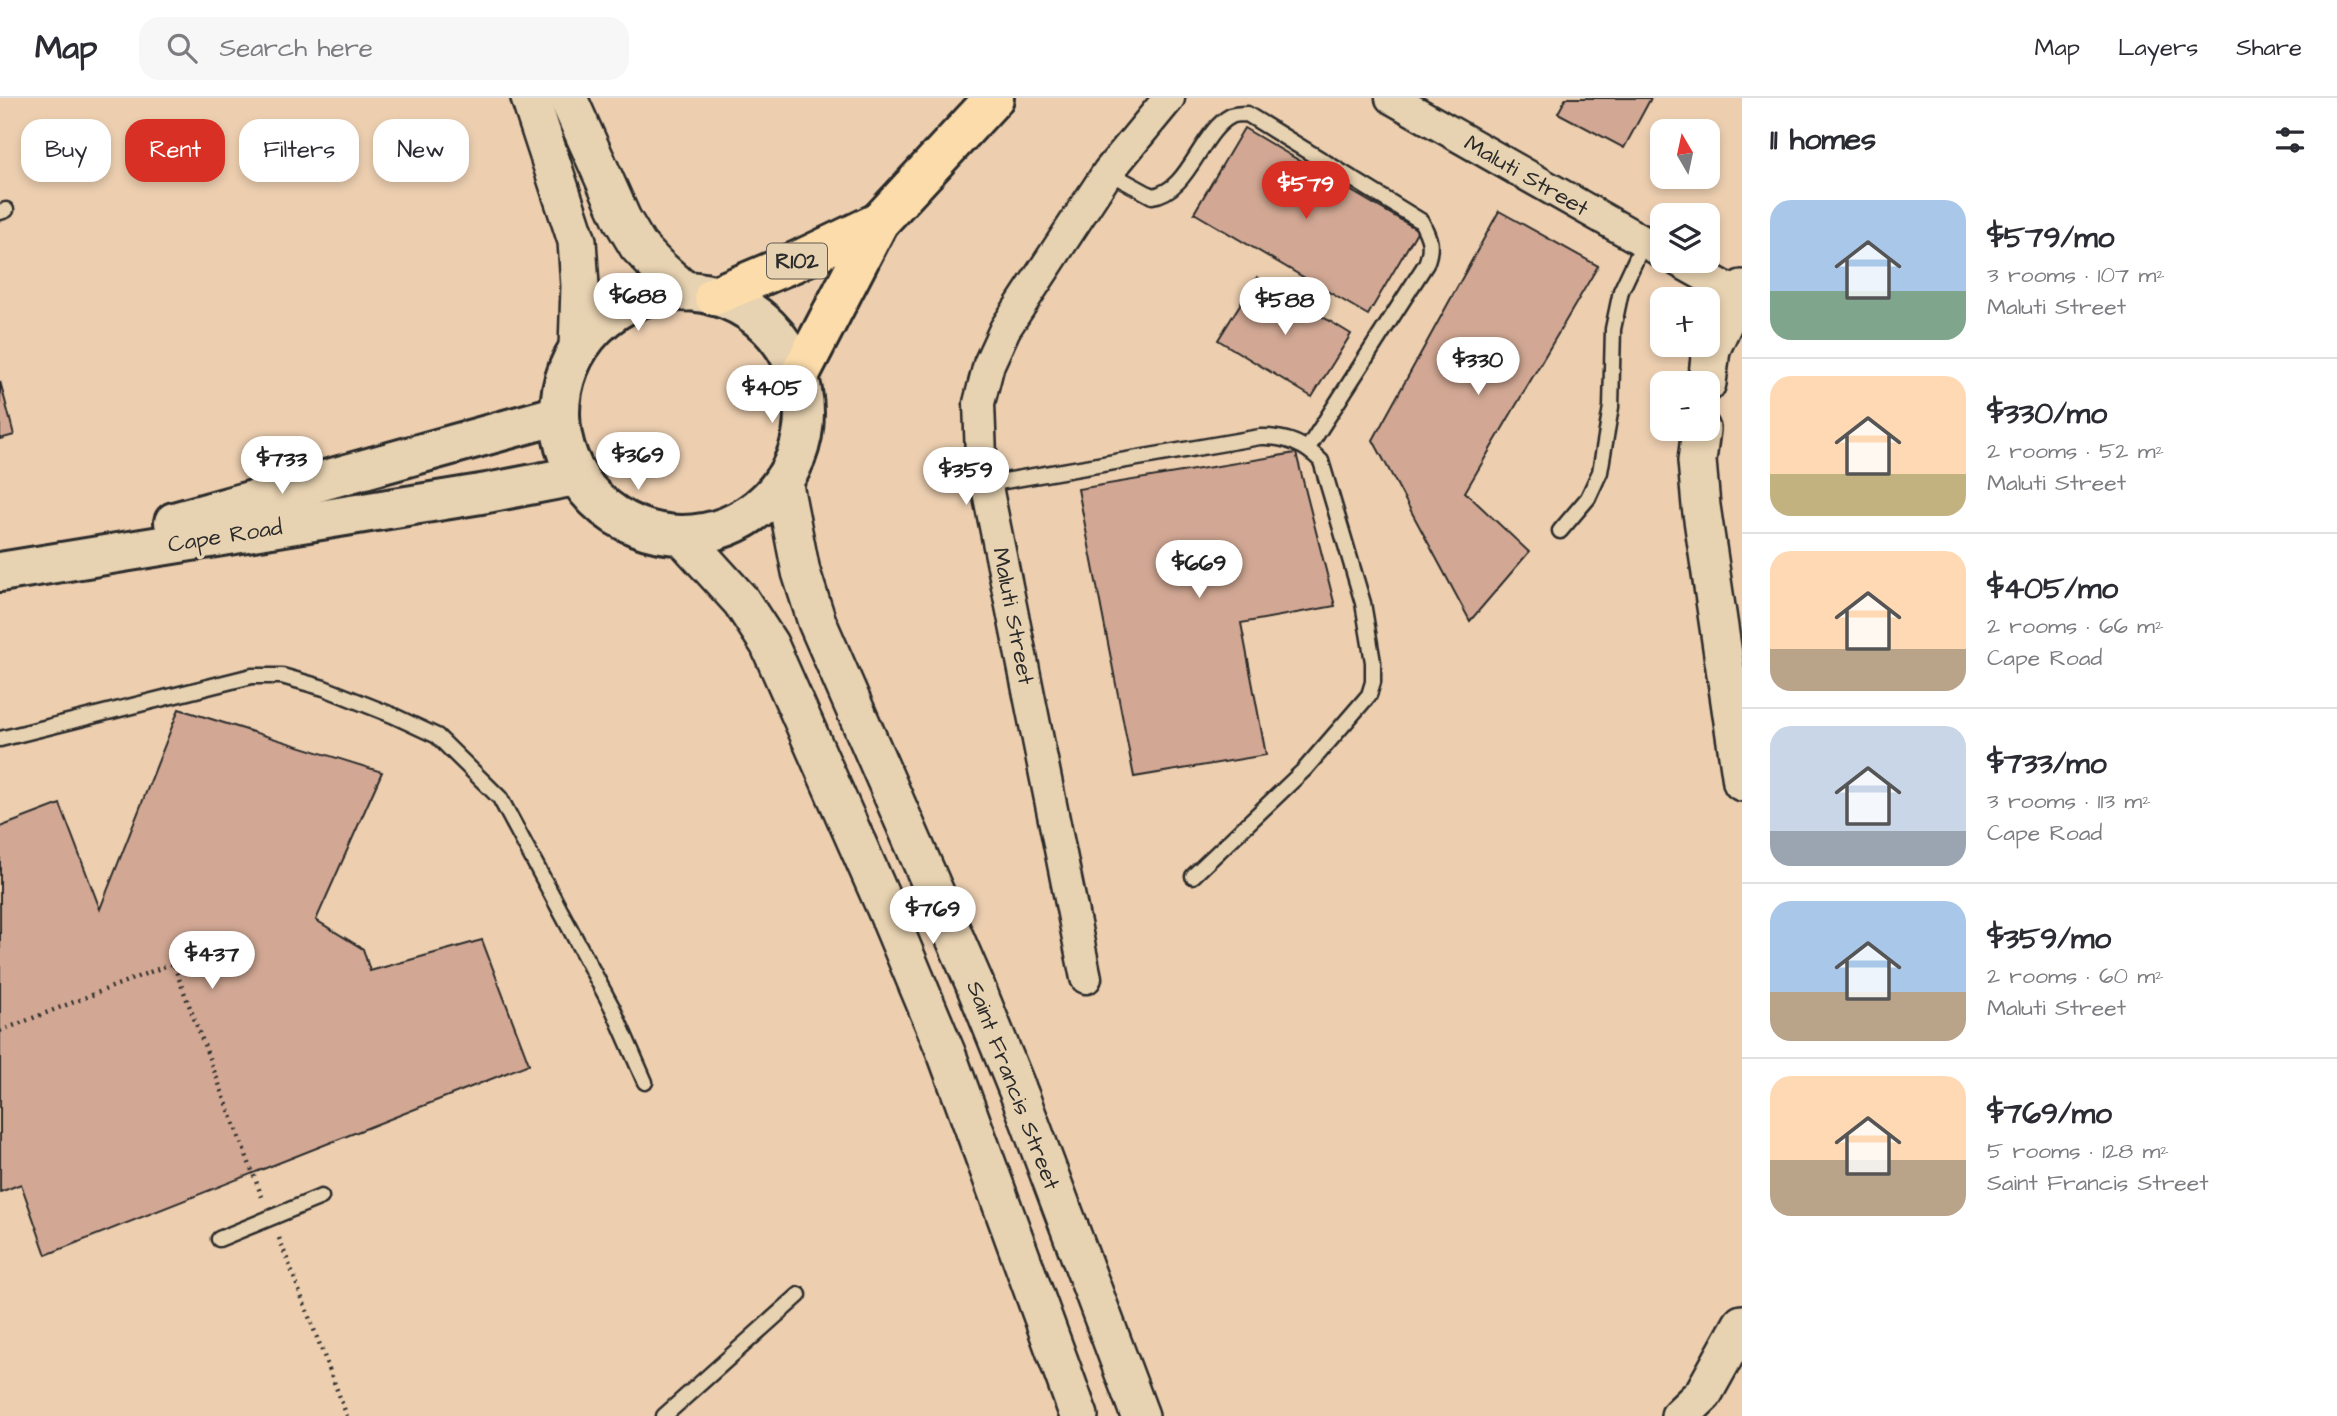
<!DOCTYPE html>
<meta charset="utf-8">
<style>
:root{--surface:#fff;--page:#f7f7f7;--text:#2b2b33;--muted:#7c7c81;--line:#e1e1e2;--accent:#d93025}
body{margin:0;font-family:"Architects Daughter",sans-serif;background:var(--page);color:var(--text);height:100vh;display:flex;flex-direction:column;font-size:26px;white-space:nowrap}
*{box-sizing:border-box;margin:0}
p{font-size:23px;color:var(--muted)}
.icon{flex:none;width:38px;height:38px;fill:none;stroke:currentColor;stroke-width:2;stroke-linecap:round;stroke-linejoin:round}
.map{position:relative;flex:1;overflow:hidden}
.sheet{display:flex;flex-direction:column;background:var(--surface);width:595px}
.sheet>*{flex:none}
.hud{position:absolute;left:21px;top:21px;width:665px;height:63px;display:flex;gap:14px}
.needle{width:46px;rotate:351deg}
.buttons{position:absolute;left:1650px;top:21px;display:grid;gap:14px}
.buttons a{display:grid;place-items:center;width:70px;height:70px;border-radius:14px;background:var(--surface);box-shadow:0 4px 10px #0003;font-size:35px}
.price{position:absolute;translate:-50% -60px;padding:0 16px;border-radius:24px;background:#fff;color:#222;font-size:23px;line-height:46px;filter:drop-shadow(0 2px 4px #0008)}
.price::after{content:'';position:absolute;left:50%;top:42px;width:21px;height:16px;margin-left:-10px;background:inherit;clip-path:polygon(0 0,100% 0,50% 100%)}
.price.current{background:var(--accent);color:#fff}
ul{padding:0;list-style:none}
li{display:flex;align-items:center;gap:21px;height:175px;padding:0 28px}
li+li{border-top:2px solid var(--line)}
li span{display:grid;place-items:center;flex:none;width:196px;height:140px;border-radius:21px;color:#555}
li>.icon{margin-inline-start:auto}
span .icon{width:84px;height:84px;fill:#fffc;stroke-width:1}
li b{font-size:30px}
h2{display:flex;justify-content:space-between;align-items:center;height:84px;padding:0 28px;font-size:30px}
.pill{padding:0 24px;border-radius:21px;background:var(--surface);box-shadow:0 4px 10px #0003;font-size:24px;line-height:63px}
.pill.current{background:var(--accent);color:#fff}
header{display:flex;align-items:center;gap:42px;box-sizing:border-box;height:98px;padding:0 35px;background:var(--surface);border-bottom:2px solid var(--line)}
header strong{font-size:33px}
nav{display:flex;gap:38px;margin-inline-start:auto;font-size:24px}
.search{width:490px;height:63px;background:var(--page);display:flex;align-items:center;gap:18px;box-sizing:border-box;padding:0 24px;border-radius:21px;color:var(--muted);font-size:26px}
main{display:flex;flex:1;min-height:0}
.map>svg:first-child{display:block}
</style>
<header>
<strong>Map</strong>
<div class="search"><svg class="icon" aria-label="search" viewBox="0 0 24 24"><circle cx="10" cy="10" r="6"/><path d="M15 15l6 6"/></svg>Search here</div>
<nav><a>Map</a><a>Layers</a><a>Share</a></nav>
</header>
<main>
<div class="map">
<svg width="1742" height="1318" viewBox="0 0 1742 1318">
<rect width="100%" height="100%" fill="#edcfb0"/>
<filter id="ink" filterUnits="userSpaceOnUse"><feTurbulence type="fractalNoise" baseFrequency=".0143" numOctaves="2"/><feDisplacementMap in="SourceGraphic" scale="14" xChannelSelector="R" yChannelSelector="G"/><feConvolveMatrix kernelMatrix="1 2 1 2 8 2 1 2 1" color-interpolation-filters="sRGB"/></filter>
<g filter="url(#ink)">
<g fill="#d2a894" stroke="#2b2b2b" stroke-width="2">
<path d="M1566 0H1651L1624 50 1558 15Z"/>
<path d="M1244 30 1418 132 1368 217 1194 115Z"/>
<path d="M1499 113 1598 168 1465 394 1529 454 1470 523 1373 342Z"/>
<path d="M1257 179 1351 236 1312 299 1218 242Z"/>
<path d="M0 283 14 337 0 341Z"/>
<path d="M1296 355 1335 508 1241 525 1266 657 1134 679 1078 391Z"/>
<path d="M179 611 382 674 316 822 363 851 370 873 482 842 529 966 46 1157 21 1086 0 1094V729L60 706 100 811Z"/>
</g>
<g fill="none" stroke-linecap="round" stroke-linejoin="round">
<defs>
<g id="service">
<path d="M1108 74 1152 98C1189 94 1200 34 1231 18 1235 16 1242 16 1247 16L1421 123C1430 140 1433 148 1426 166L1308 350"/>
<path d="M0 114 6 112"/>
<path d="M987 386 1260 339C1284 338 1305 346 1321 363L1363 505 1373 564V584L1369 597 1305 671 1193 778"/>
<path d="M1560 433 1588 400 1600 374 1611 309 1613 231 1621 193 1644 144"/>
<path d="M0 641 252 578H282L324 590 392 617 437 638 500 700 613 911 645 984"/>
<path d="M219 1141 321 1099"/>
<path d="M664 1318 799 1197"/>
</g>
<g id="minor">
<path d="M1391 0 1662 154"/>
<path d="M1678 163 1737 196"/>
<path d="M1086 880 981 359 979 305 989 266 1005 231 1108 74 1169 0"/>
</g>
<g id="tertiary">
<path d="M530 0 577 143 580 188 578 251"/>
<path d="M568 0 622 121 638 148 657 168 686 194"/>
<path d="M1707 285 1711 251 1737 196 1742 191"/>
<path d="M1701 331 1697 363 1701 408 1742 684"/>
<path d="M783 382 801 474 817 524 973 882 1020 998 1140 1318"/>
<path d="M681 437 741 503 769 546 886 811 947 957 1079 1318"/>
<path d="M1680 1318 1703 1296 1742 1226"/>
</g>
<g id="secondary">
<circle cx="682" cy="315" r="122"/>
<path d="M174 424 559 317"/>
<path d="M0 474 487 395 575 378"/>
</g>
<g id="primary">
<path d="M714 198 795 164 879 124"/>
<path d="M799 278 879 124 994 0"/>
</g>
</defs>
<use href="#service" stroke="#2b2b2b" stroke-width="19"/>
<use href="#minor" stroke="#2b2b2b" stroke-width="35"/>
<use href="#tertiary" stroke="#2b2b2b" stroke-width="42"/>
<use href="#secondary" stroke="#2b2b2b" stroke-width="44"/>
<use href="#primary" stroke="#2b2b2b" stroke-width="44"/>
<g stroke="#2b2b2b" stroke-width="4.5" stroke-dasharray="2 5" stroke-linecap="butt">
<path d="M0 933 173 865 262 1099"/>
<path d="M279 1140 347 1318"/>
</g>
<use href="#service" stroke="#e7d2b1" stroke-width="14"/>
<use href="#minor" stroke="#e7d2b1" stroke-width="30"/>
<use href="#tertiary" stroke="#e7d2b1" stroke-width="37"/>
<use href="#secondary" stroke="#e7d2b1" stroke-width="38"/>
<use href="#primary" stroke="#fcdcab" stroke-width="38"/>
</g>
</g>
<g text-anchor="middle" stroke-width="7" stroke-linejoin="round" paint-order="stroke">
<rect fill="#e7d2b1" stroke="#635d53" stroke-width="2" x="767" y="145.5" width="60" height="35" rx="5"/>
<g font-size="21" font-weight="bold" fill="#2b2b2b">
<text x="797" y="170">R102</text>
</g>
<g font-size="23" fill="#2b2b2b" stroke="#e7d2b1">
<text transform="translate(1527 77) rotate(30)" y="8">Maluti Street</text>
<text transform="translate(225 437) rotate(-9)" y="8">Cape Road</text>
<text transform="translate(1014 518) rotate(79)" y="8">Maluti Street</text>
<text transform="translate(1014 987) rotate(69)" y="8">Saint Francis Street</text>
</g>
</g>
</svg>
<div class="buttons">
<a><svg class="needle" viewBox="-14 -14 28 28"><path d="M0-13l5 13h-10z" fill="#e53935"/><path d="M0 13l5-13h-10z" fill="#7c7c81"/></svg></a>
<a><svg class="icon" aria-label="layers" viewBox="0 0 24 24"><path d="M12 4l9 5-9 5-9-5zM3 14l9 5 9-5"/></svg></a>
<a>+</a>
<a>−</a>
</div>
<b class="price current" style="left:1306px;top:123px">$579</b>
<b class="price" style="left:638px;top:235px">$688</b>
<b class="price" style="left:1285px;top:239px">$588</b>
<b class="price" style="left:1478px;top:299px">$330</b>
<b class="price" style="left:772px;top:327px">$405</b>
<b class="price" style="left:638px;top:394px">$369</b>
<b class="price" style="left:282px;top:398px">$733</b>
<b class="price" style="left:966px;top:409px">$359</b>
<b class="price" style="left:1199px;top:502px">$669</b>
<b class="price" style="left:933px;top:848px">$769</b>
<b class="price" style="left:212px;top:893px">$437</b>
<div class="hud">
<a class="pill">Buy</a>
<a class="pill current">Rent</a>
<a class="pill">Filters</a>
<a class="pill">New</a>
</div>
</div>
<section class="sheet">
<h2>11 homes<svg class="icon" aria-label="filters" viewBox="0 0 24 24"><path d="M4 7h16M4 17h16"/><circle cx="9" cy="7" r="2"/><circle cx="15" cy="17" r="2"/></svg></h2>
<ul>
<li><span style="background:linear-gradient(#a9c7e8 65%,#7fa58c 0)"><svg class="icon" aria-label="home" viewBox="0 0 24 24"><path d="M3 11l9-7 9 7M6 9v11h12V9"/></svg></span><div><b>$579/mo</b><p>3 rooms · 107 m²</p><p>Maluti Street</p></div></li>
<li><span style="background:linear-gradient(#ffd9b3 70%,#c2b280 0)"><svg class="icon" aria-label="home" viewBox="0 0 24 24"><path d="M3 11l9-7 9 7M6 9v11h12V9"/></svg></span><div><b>$330/mo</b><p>2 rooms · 52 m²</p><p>Maluti Street</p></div></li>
<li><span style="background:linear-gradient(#ffd9b3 70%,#b9a48a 0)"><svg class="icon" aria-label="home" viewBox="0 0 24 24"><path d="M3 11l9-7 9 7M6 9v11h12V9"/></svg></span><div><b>$405/mo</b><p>2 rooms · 66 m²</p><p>Cape Road</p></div></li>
<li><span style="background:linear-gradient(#c9d6e8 75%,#9aa5b1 0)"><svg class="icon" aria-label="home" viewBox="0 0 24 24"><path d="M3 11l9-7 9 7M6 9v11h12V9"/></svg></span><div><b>$733/mo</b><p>3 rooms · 113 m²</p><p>Cape Road</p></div></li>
<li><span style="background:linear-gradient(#a9c7e8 65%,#b9a48a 0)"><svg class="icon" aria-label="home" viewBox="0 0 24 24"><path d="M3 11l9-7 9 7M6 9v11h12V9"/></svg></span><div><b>$359/mo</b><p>2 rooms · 60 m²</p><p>Maluti Street</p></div></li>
<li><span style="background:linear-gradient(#ffd9b3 60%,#b9a48a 0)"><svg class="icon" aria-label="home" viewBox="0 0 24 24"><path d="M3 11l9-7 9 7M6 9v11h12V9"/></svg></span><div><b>$769/mo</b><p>5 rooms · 128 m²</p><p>Saint Francis Street</p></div></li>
</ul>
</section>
</main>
